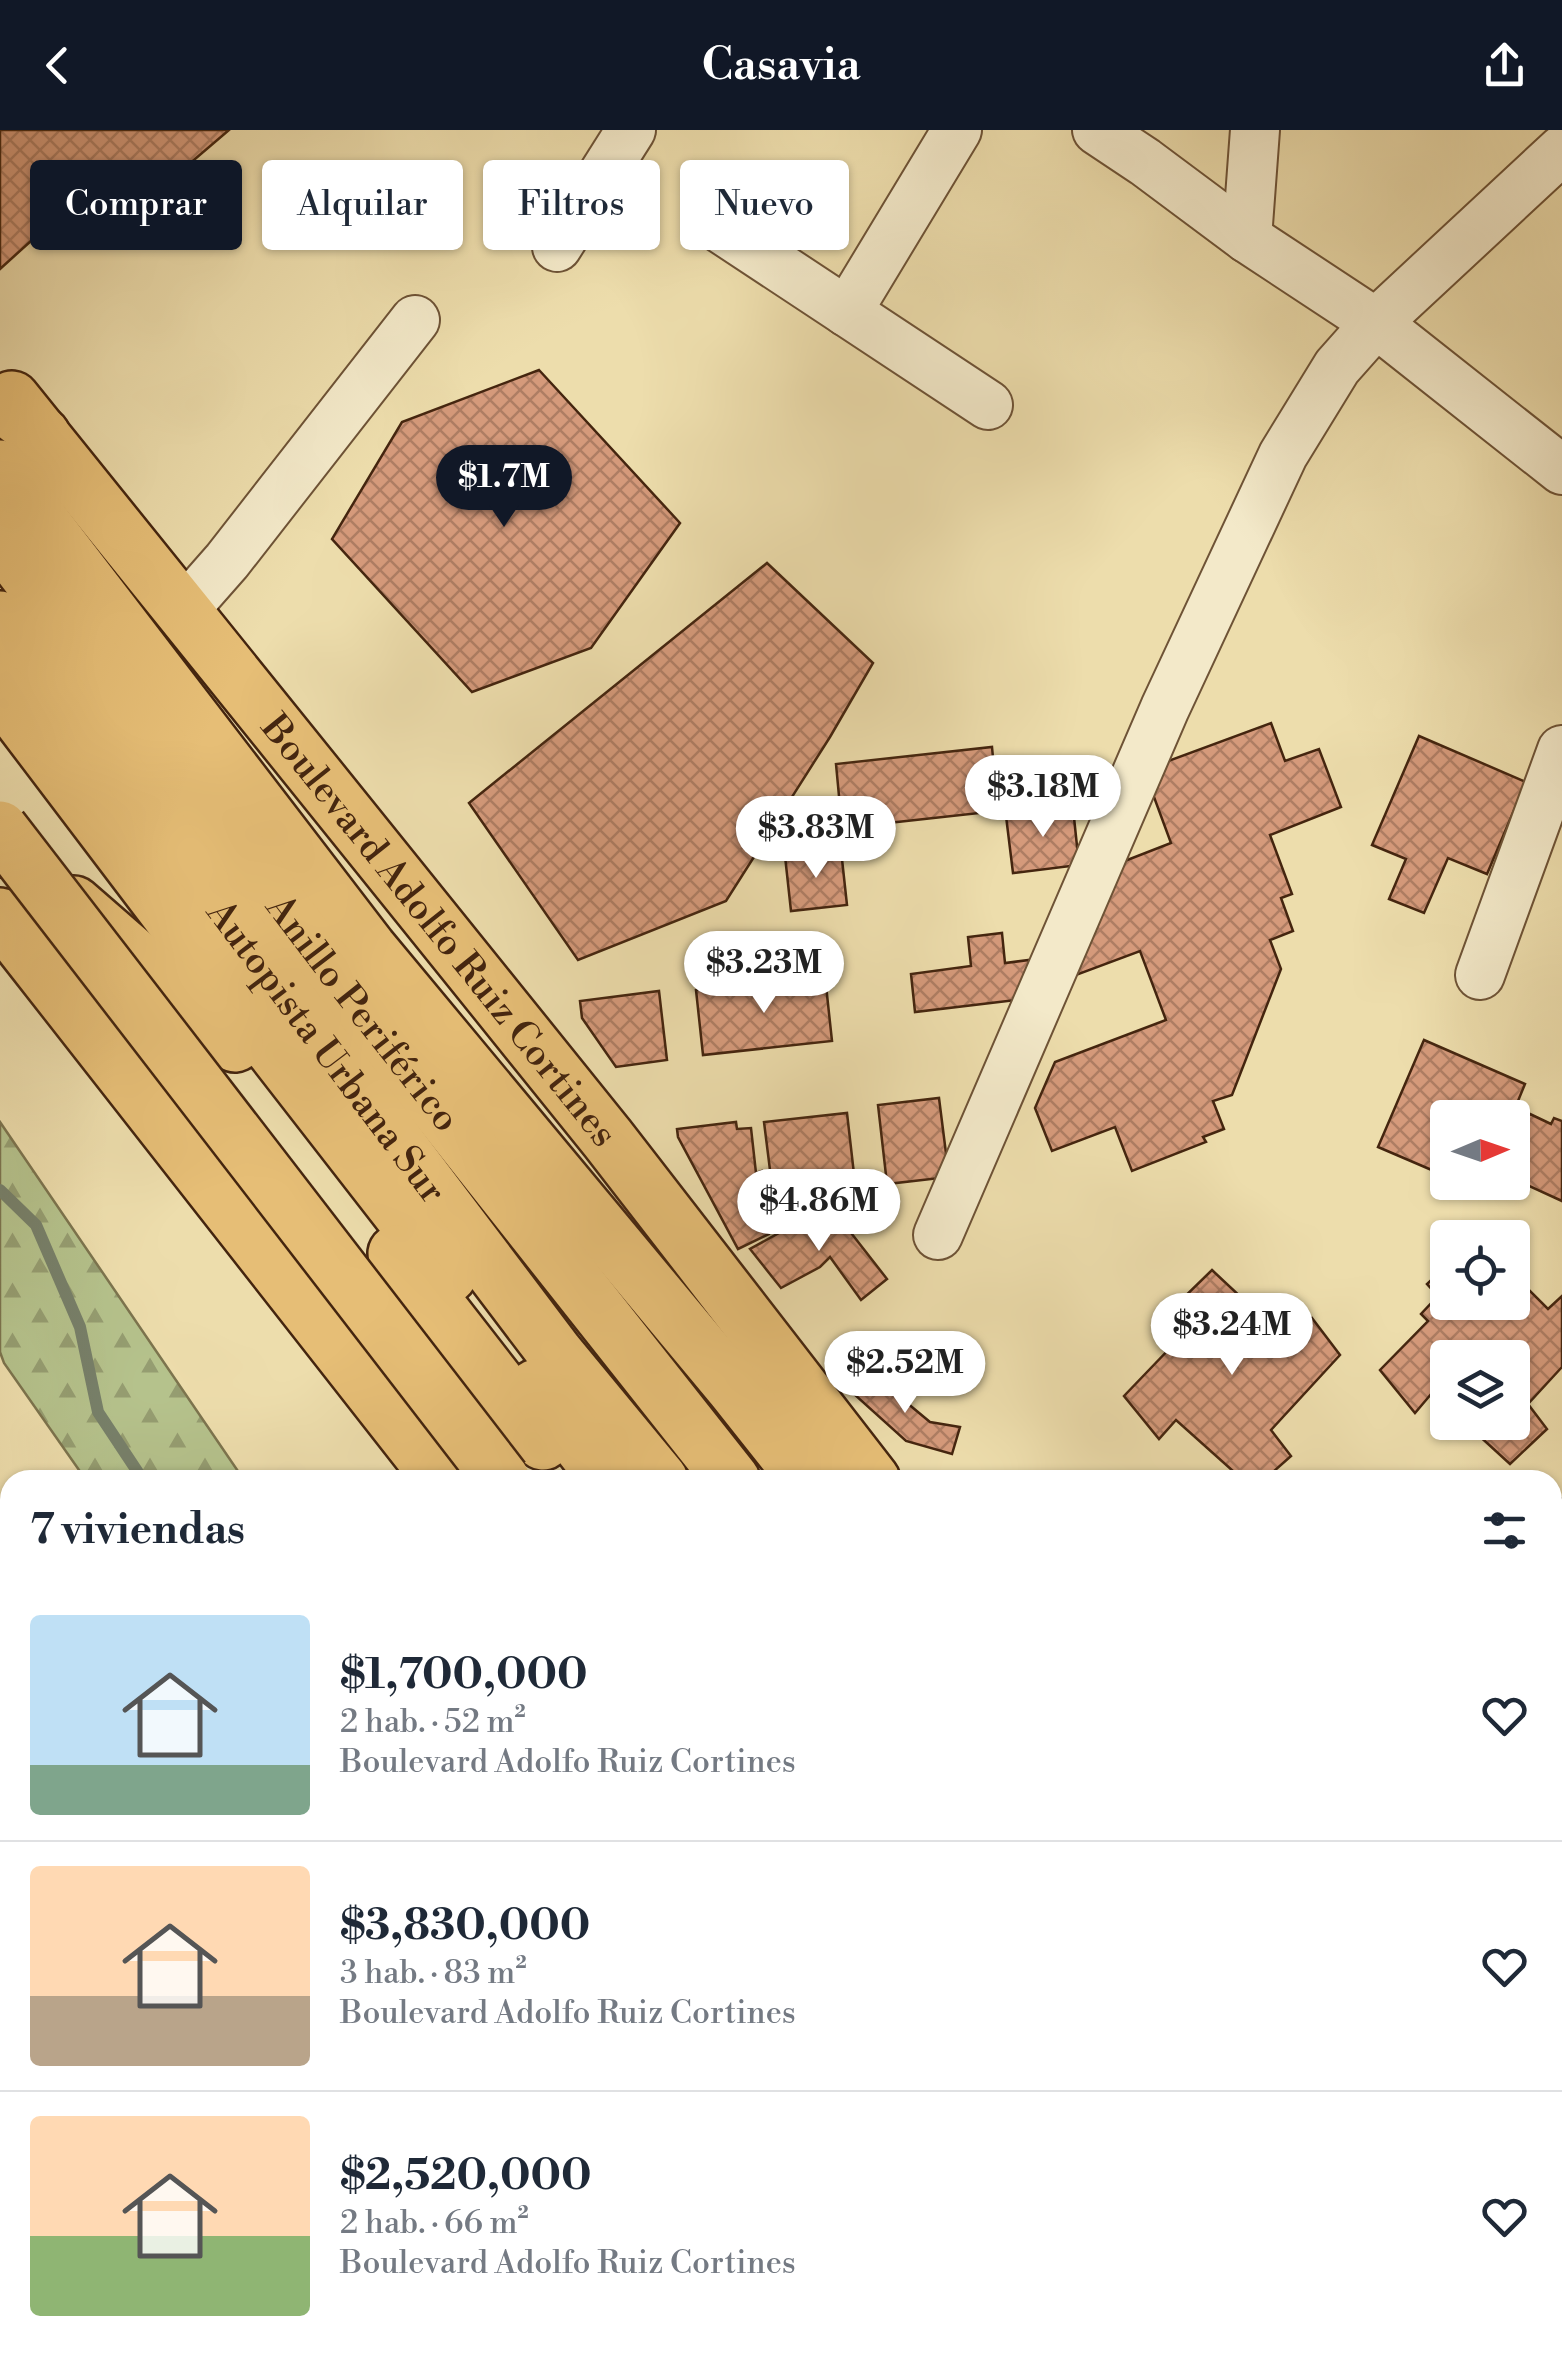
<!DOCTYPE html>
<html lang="es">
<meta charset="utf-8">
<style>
:root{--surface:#fff;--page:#f6f6f7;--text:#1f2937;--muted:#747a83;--line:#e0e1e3;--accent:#111827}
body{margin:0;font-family:"Libre Bodoni",serif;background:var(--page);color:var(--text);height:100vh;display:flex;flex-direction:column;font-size:38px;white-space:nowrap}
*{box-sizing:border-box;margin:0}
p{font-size:32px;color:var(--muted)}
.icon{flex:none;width:55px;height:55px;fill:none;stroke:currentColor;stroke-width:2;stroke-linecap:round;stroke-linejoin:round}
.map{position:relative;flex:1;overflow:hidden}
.panel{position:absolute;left:0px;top:1340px;width:1562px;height:892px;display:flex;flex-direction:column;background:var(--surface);border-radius:30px 30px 0 0;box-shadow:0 2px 8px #0004}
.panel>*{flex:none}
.guide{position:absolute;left:30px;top:30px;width:1000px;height:90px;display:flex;gap:20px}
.needle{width:65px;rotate:88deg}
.tools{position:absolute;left:1430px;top:970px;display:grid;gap:20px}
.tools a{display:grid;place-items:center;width:100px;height:100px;border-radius:10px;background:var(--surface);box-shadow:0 2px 8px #0004;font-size:50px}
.price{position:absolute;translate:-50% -85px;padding:0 22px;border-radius:35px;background:#fff;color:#222;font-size:32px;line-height:65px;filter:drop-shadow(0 2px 5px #0008)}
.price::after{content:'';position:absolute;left:50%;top:60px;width:30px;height:22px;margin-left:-15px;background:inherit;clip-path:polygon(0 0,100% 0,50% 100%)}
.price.active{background:var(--accent);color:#fff}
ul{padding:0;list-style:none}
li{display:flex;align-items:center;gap:30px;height:250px;padding:0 30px}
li+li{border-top:2px solid var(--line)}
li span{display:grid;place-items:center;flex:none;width:280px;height:200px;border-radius:10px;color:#555}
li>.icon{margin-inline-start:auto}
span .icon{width:120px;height:120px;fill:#fffc;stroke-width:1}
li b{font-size:42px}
h2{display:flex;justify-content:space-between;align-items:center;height:120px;padding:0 30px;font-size:42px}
.tag{padding:0 35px;border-radius:10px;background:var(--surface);box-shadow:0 2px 8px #0004;font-size:35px;line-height:90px}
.tag.active{background:var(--accent);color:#fff}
header{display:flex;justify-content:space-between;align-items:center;height:130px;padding:0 30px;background:var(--accent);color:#fff;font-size:45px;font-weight:600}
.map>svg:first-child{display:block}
</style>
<header><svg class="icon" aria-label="back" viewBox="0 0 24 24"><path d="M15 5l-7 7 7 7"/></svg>Casavia<svg class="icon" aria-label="share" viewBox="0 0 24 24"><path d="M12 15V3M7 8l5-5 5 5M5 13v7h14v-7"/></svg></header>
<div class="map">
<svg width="1562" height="2231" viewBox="0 0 1562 2231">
<defs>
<pattern id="forest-firs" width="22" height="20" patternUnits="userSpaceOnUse" patternTransform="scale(2.5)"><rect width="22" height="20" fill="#b5c28c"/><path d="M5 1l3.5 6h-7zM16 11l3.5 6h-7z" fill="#959d71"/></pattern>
<pattern id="building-cross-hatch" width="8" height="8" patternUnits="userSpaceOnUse" patternTransform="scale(2.5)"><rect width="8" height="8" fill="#d59a7b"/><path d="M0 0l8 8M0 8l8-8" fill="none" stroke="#ae7d63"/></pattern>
</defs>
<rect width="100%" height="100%" fill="#edddac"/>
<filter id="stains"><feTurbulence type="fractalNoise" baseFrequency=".002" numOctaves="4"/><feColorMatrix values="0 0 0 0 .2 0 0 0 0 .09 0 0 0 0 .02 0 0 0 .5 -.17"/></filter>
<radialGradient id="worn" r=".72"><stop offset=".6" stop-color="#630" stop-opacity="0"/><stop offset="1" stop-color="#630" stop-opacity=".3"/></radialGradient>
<path fill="url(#forest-firs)" stroke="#7c744e" stroke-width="2.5" d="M0 992 244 1350H86L4 1233 0 1222Z"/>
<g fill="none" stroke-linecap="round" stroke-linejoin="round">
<path stroke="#77806a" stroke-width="12" d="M0 1060 36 1095 80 1197 98 1282 143 1350"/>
</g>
<g fill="url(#building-cross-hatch)" stroke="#44250f" stroke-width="2.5">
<path d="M0 0H229L113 99 32 110 0 139Z"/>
<path d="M539 240 680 393 591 518 472 562 332 409 402 292Z"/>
<path d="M767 433 873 533 830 607 726 771 578 830 469 673Z"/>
<path d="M1271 593 1285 631 1319 619 1341 677 1270 705 1292 764 1281 768 1293 801 1270 810 1281 839 1232 965 1213 971 1224 999 1203 1007 1206 1012 1132 1041 1115 997 1052 1021 1035 978 1055 932 1166 890 1140 821 1060 851 1099 741 1171 713 1144 640Z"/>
<path d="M1419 606 1526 652 1487 744 1448 728 1424 783 1389 769 1406 729 1372 715Z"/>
<path d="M992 617 998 681 842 698 836 634Z"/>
<path d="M1073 678 1079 735 1013 743 1006 686Z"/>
<path d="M841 720 847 775 791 781 785 726Z"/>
<path d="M1002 803 1005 833 1029 830 1033 868 915 882 911 844 971 836 968 807Z"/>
<path d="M825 846 832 911 703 925 696 860Z"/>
<path d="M659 861 667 930 616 937 582 888 580 871Z"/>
<path d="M1424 910 1525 954 1511 988H1448V1047L1378 1017Z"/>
<path d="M939 968 949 1047 887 1054 878 975Z"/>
<path d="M847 983 858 1079 776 1088 764 992Z"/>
<path d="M1530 984 1551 994 1554 988 1562 991V1071L1512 1048V1011Z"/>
<path d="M736 992 737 999 751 998 756 1043 762 1041 769 1104 738 1119 678 1007 677 999Z"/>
<path d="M834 1081 887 1149 861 1170 830 1127 820 1137 781 1158 750 1119 797 1093 821 1083Z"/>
<path d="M1448 1134V1172H1512V1160L1515 1162 1523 1154 1548 1179 1562 1166V1237L1528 1274 1547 1299 1510 1334 1464 1292H1512V1228H1448V1277L1432 1263 1415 1283 1380 1240 1428 1191 1421 1184 1437 1167 1445 1174 1427 1154Z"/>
<path d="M1212 1140 1261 1186 1266 1181 1291 1205 1312 1188 1340 1225 1271 1300 1291 1326 1264 1350H1243L1176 1290 1159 1309 1124 1266 1171 1217 1166 1211 1186 1189 1175 1176Z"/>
<path d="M865 1238 930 1292 960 1297 952 1324 906 1311 855 1265Z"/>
<path d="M1552 1605 1562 1606V1699L1552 1698Z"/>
<path d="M1552 1811 1562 1812V1903L1552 1902Z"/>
<path d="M0 2184 10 2198V2222H27L32 2231H0Z"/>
</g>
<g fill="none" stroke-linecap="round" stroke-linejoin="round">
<defs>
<g id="minor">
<path d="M1097 0 1145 32 1247 108 1376 193 1562 340"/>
<path d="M714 94 988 275"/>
<path d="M1247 108 1255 0"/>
<path d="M557 117 631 0"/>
<path d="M847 182 957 0"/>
<path d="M183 481 227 431 415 190"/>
<path d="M1480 845 1562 620"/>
<path d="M938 1105 1165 578 1283 325 1337 237 1376 193 1562 20"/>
<path d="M1552 1414 1562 1393"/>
<path d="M0 2124 10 2137"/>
<path d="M79 2222 86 2231"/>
<path d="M393 2231 472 2222"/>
</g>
<g id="major">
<path id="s1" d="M12 269 608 1009 872 1350"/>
<path d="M0 786 442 1350"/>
<path d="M1156 2222 1164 2231"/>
</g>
<g id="highway">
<path d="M0 273 42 305"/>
<path d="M0 338 369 819 734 1258 807 1350"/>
<path id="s2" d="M0 408 339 853 732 1350"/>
<path id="s3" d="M0 489 556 1224 660 1350"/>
<path d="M0 561 201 826 449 1145"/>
<path d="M74 774 235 914"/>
<path d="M396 1123 543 1312"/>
<path d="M536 1257 608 1350"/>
<path d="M1245 2222 1255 2231"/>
<path d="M1327 2222 1334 2231"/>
<path d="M1393 2222 1402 2231"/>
<path d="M1458 2222 1466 2231"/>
<path d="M1552 2222 1562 2231"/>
</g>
</defs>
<use href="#minor" stroke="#6e5336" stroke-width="52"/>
<use href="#major" stroke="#44250f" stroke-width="60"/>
<use href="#highway" stroke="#44250f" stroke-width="60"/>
<use href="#minor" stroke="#f3e9c9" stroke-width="48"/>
<use href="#major" stroke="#e6be76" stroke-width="55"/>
<use href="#highway" stroke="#e6be76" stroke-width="55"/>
<defs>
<path id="highway-bridge" d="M0 699 502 1350"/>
</defs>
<use href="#highway-bridge" stroke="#44250f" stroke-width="60" stroke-linecap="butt"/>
<use href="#highway-bridge" stroke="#e6be76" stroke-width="55"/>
</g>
<g text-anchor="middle" stroke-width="9" stroke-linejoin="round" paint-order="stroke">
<g font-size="38" fill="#44250f" stroke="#f3e9c9">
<text dy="13" stroke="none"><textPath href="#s1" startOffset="682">Boulevard Adolfo Ruiz Cortines</textPath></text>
<text dy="13" stroke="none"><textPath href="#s2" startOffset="598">Anillo Periférico</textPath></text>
<text dy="13" stroke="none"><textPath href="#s3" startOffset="542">Autopista Urbana Sur</textPath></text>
</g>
</g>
<rect width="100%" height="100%" filter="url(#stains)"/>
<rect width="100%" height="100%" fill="url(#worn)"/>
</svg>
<div class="tools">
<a><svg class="needle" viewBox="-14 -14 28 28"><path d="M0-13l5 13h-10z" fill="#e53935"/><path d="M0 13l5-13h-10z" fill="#747a83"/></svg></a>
<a><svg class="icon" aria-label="locate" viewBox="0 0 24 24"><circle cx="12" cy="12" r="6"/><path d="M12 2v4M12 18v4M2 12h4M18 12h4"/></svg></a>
<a><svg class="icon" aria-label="layers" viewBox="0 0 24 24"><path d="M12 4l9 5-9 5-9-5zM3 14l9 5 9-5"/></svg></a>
</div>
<b class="price active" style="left:504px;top:400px">$1.7M</b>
<b class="price" style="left:1043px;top:710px">$3.18M</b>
<b class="price" style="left:816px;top:751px">$3.83M</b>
<b class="price" style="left:764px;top:886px">$3.23M</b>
<b class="price" style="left:819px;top:1124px">$4.86M</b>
<b class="price" style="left:1232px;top:1248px">$3.24M</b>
<b class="price" style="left:905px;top:1286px">$2.52M</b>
<div class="guide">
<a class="tag active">Comprar</a>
<a class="tag">Alquilar</a>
<a class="tag">Filtros</a>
<a class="tag">Nuevo</a>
</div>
<section class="panel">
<h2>7 viviendas<svg class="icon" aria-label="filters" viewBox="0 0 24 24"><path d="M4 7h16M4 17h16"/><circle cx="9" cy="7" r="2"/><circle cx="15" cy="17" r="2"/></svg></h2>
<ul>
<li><span style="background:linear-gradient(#bfe0f5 75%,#7fa58c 0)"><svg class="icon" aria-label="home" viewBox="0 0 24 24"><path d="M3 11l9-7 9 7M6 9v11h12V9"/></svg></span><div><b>$1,700,000</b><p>2 hab. · 52 m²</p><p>Boulevard Adolfo Ruiz Cortines</p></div><svg class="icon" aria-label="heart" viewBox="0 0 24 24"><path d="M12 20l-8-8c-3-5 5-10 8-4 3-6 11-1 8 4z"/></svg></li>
<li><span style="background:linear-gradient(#ffd9b3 65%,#b9a48a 0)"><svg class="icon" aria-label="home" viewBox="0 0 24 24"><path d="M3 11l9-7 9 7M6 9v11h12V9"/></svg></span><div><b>$3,830,000</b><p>3 hab. · 83 m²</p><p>Boulevard Adolfo Ruiz Cortines</p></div><svg class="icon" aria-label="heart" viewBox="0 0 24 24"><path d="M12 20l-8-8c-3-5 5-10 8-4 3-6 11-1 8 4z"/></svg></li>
<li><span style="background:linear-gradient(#ffd9b3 60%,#8fb573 0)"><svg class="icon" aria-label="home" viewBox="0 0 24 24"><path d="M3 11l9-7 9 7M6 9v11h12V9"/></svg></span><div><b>$2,520,000</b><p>2 hab. · 66 m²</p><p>Boulevard Adolfo Ruiz Cortines</p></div><svg class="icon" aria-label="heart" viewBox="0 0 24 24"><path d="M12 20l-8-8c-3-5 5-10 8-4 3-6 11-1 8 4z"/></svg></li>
</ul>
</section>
</div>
